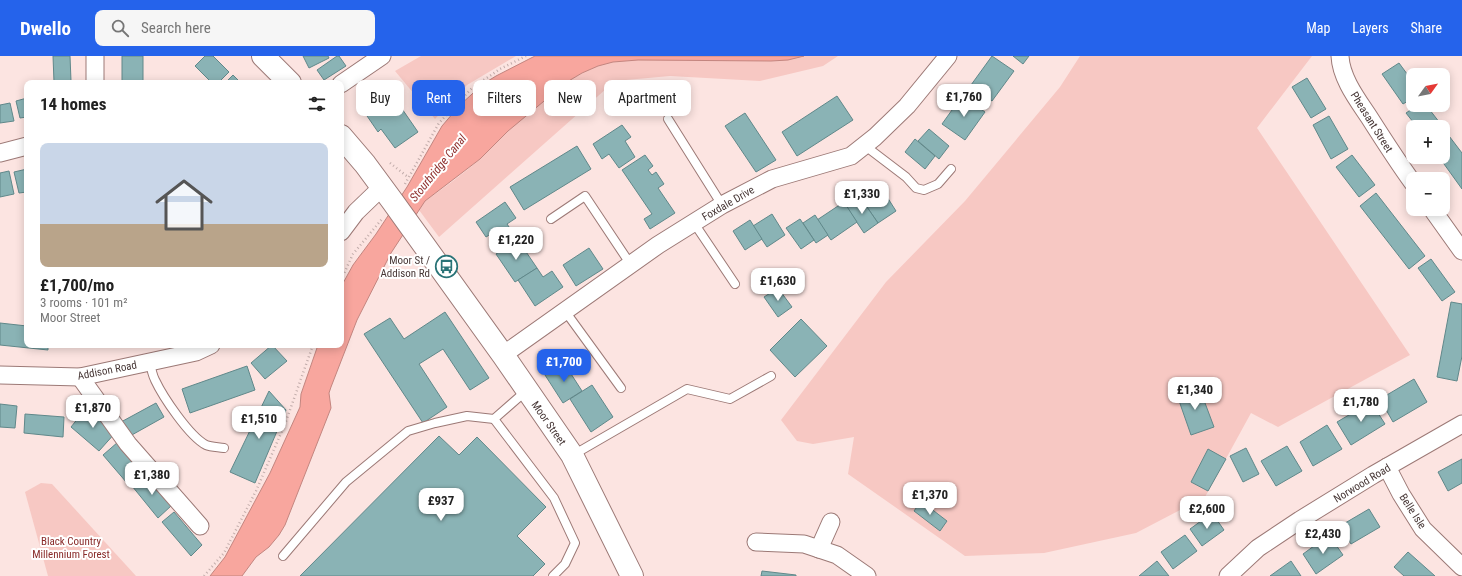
<!DOCTYPE html>
<meta charset="utf-8">
<style>
:root{--surface:#fff;--page:#f6f6f6;--text:#222;--muted:#767676;--accent:#2563eb}
body{margin:0;font-family:"Roboto Condensed",sans-serif;background:var(--page);color:var(--text);height:100vh;display:flex;flex-direction:column;font-size:15px;white-space:nowrap}
*{box-sizing:border-box;margin:0}
p{font-size:13px;color:var(--muted)}
.icon{flex:none;width:22px;height:22px;fill:none;stroke:currentColor;stroke-width:2;stroke-linecap:round;stroke-linejoin:round}
.map{position:relative;flex:1;overflow:hidden}
.sheet{position:absolute;left:24px;top:24px;width:320px;height:268px;display:flex;flex-direction:column;background:var(--surface);border-radius:8px;box-shadow:0 2px 10px #0003}
.sheet>*{flex:none}
.top-card{position:absolute;left:356px;top:24px;width:380px;height:36px;display:flex;gap:8px}
.needle{width:26px;rotate:57deg}
.tools{position:absolute;left:1406px;top:12px;display:grid;gap:8px}
.tools a{display:grid;place-items:center;width:44px;height:44px;border-radius:8px;background:var(--surface);box-shadow:0 2px 10px #0003;font-size:20px}
.price{position:absolute;translate:-50% -34px;padding:0 9px;border-radius:8px;background:#fff;color:#222;font-size:13px;line-height:26px;filter:drop-shadow(0 1px 2px #0008)}
.price::after{content:'';position:absolute;left:50%;top:24px;width:12px;height:9px;margin-left:-6px;background:inherit;clip-path:polygon(0 0,100% 0,50% 100%)}
.price.active{background:var(--accent);color:#fff}
ul{padding:0;list-style:none}
li{display:grid;align-content:center;gap:8px;height:212px;padding:0 16px}
li span{display:grid;place-items:center;height:124px;border-radius:8px;color:#555}
li>.icon{margin-inline-start:auto}
span .icon{width:72px;height:72px;fill:#fffc;stroke-width:1}
li b{font-size:17px}
h2{display:flex;justify-content:space-between;align-items:center;height:48px;padding:0 16px;font-size:17px}
.chip{padding:0 14px;border-radius:8px;background:var(--surface);box-shadow:0 2px 10px #0003;font-size:14px;line-height:36px}
.chip.active{background:var(--accent);color:#fff}
header{display:flex;align-items:center;gap:24px;box-sizing:border-box;height:56px;padding:0 20px;background:var(--accent);color:#fff}
header strong{font-size:19px}
nav{display:flex;gap:22px;margin-inline-start:auto;font-size:14px}
.search{width:280px;height:36px;background:var(--page);display:flex;align-items:center;gap:10px;box-sizing:border-box;padding:0 14px;border-radius:8px;color:var(--muted);font-size:15px}
.map>svg:first-child{display:block}
</style>
<header>
<strong>Dwello</strong>
<div class="search"><svg class="icon" aria-label="search" viewBox="0 0 24 24"><circle cx="10" cy="10" r="6"/><path d="M15 15l6 6"/></svg>Search here</div>
<nav><a>Map</a><a>Layers</a><a>Share</a></nav>
</header>
<div class="map">
<svg width="1462" height="520" viewBox="0 0 1462 520">
<rect width="100%" height="100%" fill="#fce4e1"/>
<g fill="#f7c8c3">
<path d="M421 0H516L467 29 435 63 395 15Z"/>
<path d="M804 0H838L823 10 760 25 670 20 615 25 439 181 419 154 425 145C444 132 463 118 480 103 490 94 498 83 508 75 534 50 578 11 613 6 657 0 708 5 753 4 770 4 787 4 804 0Z"/>
<path d="M1080 0H1312L1257 72 1410 299 1278 371 1251 357 1205 441 1136 477 1044 497 965 500 848 418 854 381 813 388 797 385 781 364 886 226 965 145 1060 31Z"/>
<path d="M41 427 52 428 136 520H48L25 436Z"/>
</g>
<path fill="#f8a69e" stroke="#c3857f" d="M535 0H804L788 4 771 5 638 4 613 6 598 10 582 17 567 26 508 75 480 103 425 145 391 197 357 264 331 331 329 337 331 352 285 469 279 479 269 491 256 501 242 520H210L225 501 270 417 300 351 301 338 318 289H341V232L342 229 353 209 376 178 407 131 442 70 460 49 483 28 496 20Z"/>
<g fill="#8ab3b5" stroke="#60888a">
<path d="M53 0H70L71 25 54 26Z"/>
<rect x="122" y="0" width="21" height="25"/>
<path d="M205 0H213L229 16 218 27H212L195 10Z"/>
<path d="M303 0H328L329 2 309 12Z"/>
<path d="M337 0H339L346 10 324 24 317 14Z"/>
<path d="M992 0 1014 15 992 45 971 29Z"/>
<path d="M1013 0H1029L1023 8Z"/>
<path d="M1399 7 1413 26V42L1403 48 1382 18Z"/>
<path d="M233 19 241 27H225Z"/>
<path d="M1307 22 1326 53 1311 62 1292 31Z"/>
<path d="M837 40 853 64 797 100 782 76Z"/>
<path d="M962 40 985 56 965 84 942 68Z"/>
<path d="M27 42V61L20 62 16 45Z"/>
<path d="M384 43 391 52 398 47 418 76 395 92 381 73 378 76 365 57Z"/>
<path d="M10 47 14 65 0 67V49Z"/>
<path d="M1418 49H1426L1443 71H1417L1406 57Z"/>
<path d="M745 57 776 104 756 116 725 70Z"/>
<path d="M1329 60 1348 93 1331 103 1313 69Z"/>
<path d="M622 69 631 81 625 85 635 101 619 112 609 98 602 103 593 88Z"/>
<path d="M1443 72 1462 97V133L1439 101H1443Z"/>
<path d="M929 73 949 90 939 103 918 85Z"/>
<path d="M915 83 935 100 925 113 905 96Z"/>
<path d="M577 90 591 113 524 154 510 131Z"/>
<path d="M645 99 653 110 648 114 652 119 656 116 664 128 658 132 675 157 650 173 644 163 652 158 622 114Z"/>
<path d="M1352 99 1375 129 1359 141 1336 111Z"/>
<path d="M27 113V136L19 137 14 116Z"/>
<path d="M9 115 14 138 0 141V117Z"/>
<path d="M882 133 896 155 878 167 863 145Z"/>
<path d="M1376 137 1425 200 1409 213 1360 150Z"/>
<path d="M860 141 878 167 864 177 846 150Z"/>
<path d="M505 146 516 162 507 168 518 184 502 194 491 178 486 181 476 166Z"/>
<path d="M844 146 857 166 831 184 817 164Z"/>
<path d="M772 158 785 179 767 191 753 170Z"/>
<path d="M815 159 828 179 816 187 803 167Z"/>
<path d="M800 163 814 184 801 193 786 172Z"/>
<path d="M750 164 762 183 745 194 733 175Z"/>
<path d="M518 184 537 212 515 226 496 198Z"/>
<path d="M589 192 603 213 576 230 563 209Z"/>
<path d="M1431 203 1455 236 1442 245 1418 212Z"/>
<path d="M537 212 543 221 552 215 563 231 535 250 518 224Z"/>
<path d="M774 217 782 229 769 238 761 226Z"/>
<path d="M778 232 792 251 778 261 764 241Z"/>
<path d="M1451 246 1462 248V300L1457 325 1437 321Z"/>
<path d="M445 256 489 322 470 334 443 293 419 308 447 351 423 367 364 278 390 262 404 283Z"/>
<path d="M801 263 827 290 795 321 770 294Z"/>
<path d="M0 267 27 270V289H48V294L0 289Z"/>
<path d="M272 289 287 305 265 323 251 307Z"/>
<path d="M564 307 582 335 563 347 545 319Z"/>
<path d="M247 310 255 334 190 357 182 333Z"/>
<path d="M1414 323 1427 346 1393 366 1380 343Z"/>
<path d="M592 329 613 361 591 376 570 343Z"/>
<path d="M1199 331 1214 371 1191 379 1177 339Z"/>
<path d="M269 335 286 354 255 427 230 416Z"/>
<path d="M1371 346 1385 368 1351 389 1337 366Z"/>
<path d="M156 347 164 361 130 380 121 366Z"/>
<path d="M0 348 17 350 15 372 0 371Z"/>
<path d="M87 351 116 376 99 395 71 371Z"/>
<path d="M25 358 64 361 63 381 24 377Z"/>
<path d="M1327 369 1342 393 1313 410 1300 386Z"/>
<path d="M439 380 459 399 477 381 546 451 517 480 545 508 533 520H300Z"/>
<path d="M118 386 141 414 127 427 103 399Z"/>
<path d="M1287 390 1302 415 1276 430 1261 405Z"/>
<path d="M1246 392 1259 418 1243 426 1230 400Z"/>
<path d="M1208 393 1226 403 1208 435 1191 426Z"/>
<path d="M1462 403V427L1448 435 1438 416Z"/>
<path d="M146 419 171 450 158 462 132 430Z"/>
<path d="M921 445 947 465 940 475 914 455Z"/>
<path d="M1369 453 1380 471 1351 488 1340 470Z"/>
<path d="M174 456 202 489 191 500 162 466Z"/>
<path d="M1212 457 1224 474 1202 490 1190 473Z"/>
<path d="M1185 479 1197 495 1173 513 1161 496Z"/>
<path d="M1329 479 1343 499 1316 518 1303 498Z"/>
<path d="M1408 496 1435 520H1404L1394 511Z"/>
<path d="M1157 505 1169 520H1139Z"/>
<path d="M1291 505 1301 520H1270Z"/>
<path d="M762 515 796 519V520H761Z"/>
</g>
<g fill="none" stroke-linecap="round" stroke-linejoin="round">
<defs>
<g id="lane">
<path d="M668 63 722 149"/>
<path d="M864 89 906 121 916 132 924 134 938 128 951 113"/>
<path d="M551 163 585 140 631 209"/>
<path d="M694 167 735 228"/>
<path d="M565 255 621 332"/>
<path d="M150 306C151 312 152 318 155 324 163 341 189 380 206 389 211 391 218 391 224 392"/>
<path d="M526 335 494 363 554 442 575 487 565 508 553 520"/>
<path d="M573 399 687 333 730 343 771 320"/>
<path d="M283 500 346 426 408 375 435 367 467 360 494 363"/>
</g>
<g id="street">
<path d="M95 0V27"/>
<path d="M1340 0C1341 22 1357 43 1369 61 1383 83 1397 105 1413 127"/>
<path d="M341 28 382 0"/>
<path d="M0 97 27 90"/>
<path d="M1432 153 1462 195"/>
<path d="M341 176 356 156 382 131"/>
<path d="M503 299 658 189 722 149 772 123 851 100 875 81 907 50 948 0"/>
<path d="M0 319 80 321 196 296 211 289"/>
<path d="M80 321 128 388 200 470"/>
<path d="M1387 411 1401 438 1423 473 1462 511"/>
<path d="M756 486 804 488 837 499 867 520"/>
<path d="M819 493 831 466"/>
<path d="M1228 520 1258 492 1300 464 1373 419 1462 368"/>
</g>
<g id="secondary">
<path d="M263 0 290 27"/>
<path d="M341 80 365 108 393 146 503 299 572 399 632 520"/>
</g>
</defs>
<use href="#lane" stroke="#9c7976" stroke-width="10"/>
<use href="#street" stroke="#9c7976" stroke-width="19"/>
<use href="#secondary" stroke="#9c7976" stroke-width="24"/>
<g stroke="#c2adab" stroke-width="2.5" stroke-dasharray="1 3" stroke-linecap="butt">
<path d="M390 107 408 121"/>
<path d="M405 128 439 67 472 32 500 13 526 0"/>
<path d="M341 224 353 198 382 163"/>
<path d="M204 520 224 497 256 435 285 368 313 289"/>
</g>
<use href="#lane" stroke="#fff" stroke-width="8"/>
<use href="#street" stroke="#fff" stroke-width="17"/>
<use href="#secondary" stroke="#fff" stroke-width="22"/>
</g>
<defs>
<symbol id="bus-ring" viewBox="-11 -11 22 22"><circle r="9.5" fill="#fff" stroke="#297377" stroke-width="1.5"/><path d="M-5-6H5V4H4V6H2V4H-2V6H-4V4H-5ZM-3.5-4V0h7V-4ZM-3.5 1.2v1.5H-2V1.2ZM2 1.2v1.5H3.5V1.2Z" fill="#297377"/></symbol>
</defs>
<g fill-rule="evenodd">
<use href="#bus-ring" x="434" y="198" width="25" height="25"/>
</g>
<g text-anchor="middle" stroke-width="4" stroke-linejoin="round" paint-order="stroke">
<g font-size="11" fill="#473736" stroke="#fff">
<text transform="translate(1372 66) rotate(58)" y="4">Pheasant Street</text>
<text transform="translate(728 147) rotate(-30)" y="4">Foxdale Drive</text>
<text transform="translate(107 314) rotate(-11)" y="4">Addison Road</text>
<text transform="translate(549 367) rotate(55)" y="4">Moor Street</text>
<text transform="translate(1362 427) rotate(-31)" y="4">Norwood Road</text>
<text transform="translate(1413 455) rotate(57)" y="4">Belle Isle</text>
</g>
<g font-size="11" fill="#473736" stroke="#fff" text-anchor="end">
<text x="430" y="208">Moor St /<tspan x="430" dy="13">Addison Rd</tspan></text>
</g>
<g font-size="11" fill="#892a29" stroke="#fff">
<text x="71" y="489">Black Country<tspan x="71" dy="13">Millennium Forest</tspan></text>
</g>
<g font-size="12" font-style="italic" fill="#90312f" stroke="#fff">
<text transform="translate(438 112) rotate(-51)" y="4">Stourbridge Canal</text>
</g>
</g>
</svg>
<div class="tools">
<a><svg class="needle" viewBox="-14 -14 28 28"><path d="M0-13l5 13h-10z" fill="#e53935"/><path d="M0 13l5-13h-10z" fill="#767676"/></svg></a>
<a>+</a>
<a>−</a>
</div>
<b class="price" style="left:964px;top:62px">£1,760</b>
<b class="price" style="left:862px;top:159px">£1,330</b>
<b class="price" style="left:516px;top:205px">£1,220</b>
<b class="price" style="left:778px;top:246px">£1,630</b>
<b class="price active" style="left:564px;top:327px">£1,700</b>
<b class="price" style="left:1195px;top:355px">£1,340</b>
<b class="price" style="left:1361px;top:367px">£1,780</b>
<b class="price" style="left:93px;top:373px">£1,870</b>
<b class="price" style="left:259px;top:384px">£1,510</b>
<b class="price" style="left:152px;top:440px">£1,380</b>
<b class="price" style="left:930px;top:460px">£1,370</b>
<b class="price" style="left:441px;top:466px">£937</b>
<b class="price" style="left:1207px;top:474px">£2,600</b>
<b class="price" style="left:1323px;top:499px">£2,430</b>
<div class="top-card">
<a class="chip">Buy</a>
<a class="chip active">Rent</a>
<a class="chip">Filters</a>
<a class="chip">New</a>
<a class="chip">Apartment</a>
</div>
<section class="sheet">
<h2>14 homes<svg class="icon" aria-label="filters" viewBox="0 0 24 24"><path d="M4 7h16M4 17h16"/><circle cx="9" cy="7" r="2"/><circle cx="15" cy="17" r="2"/></svg></h2>
<ul>
<li><span style="background:linear-gradient(#c9d6e8 65%,#b9a48a 0)"><svg class="icon" aria-label="home" viewBox="0 0 24 24"><path d="M3 11l9-7 9 7M6 9v11h12V9"/></svg></span><div><b>£1,700/mo</b><p>3 rooms · 101 m²</p><p>Moor Street</p></div></li>
</ul>
</section>
</div>
